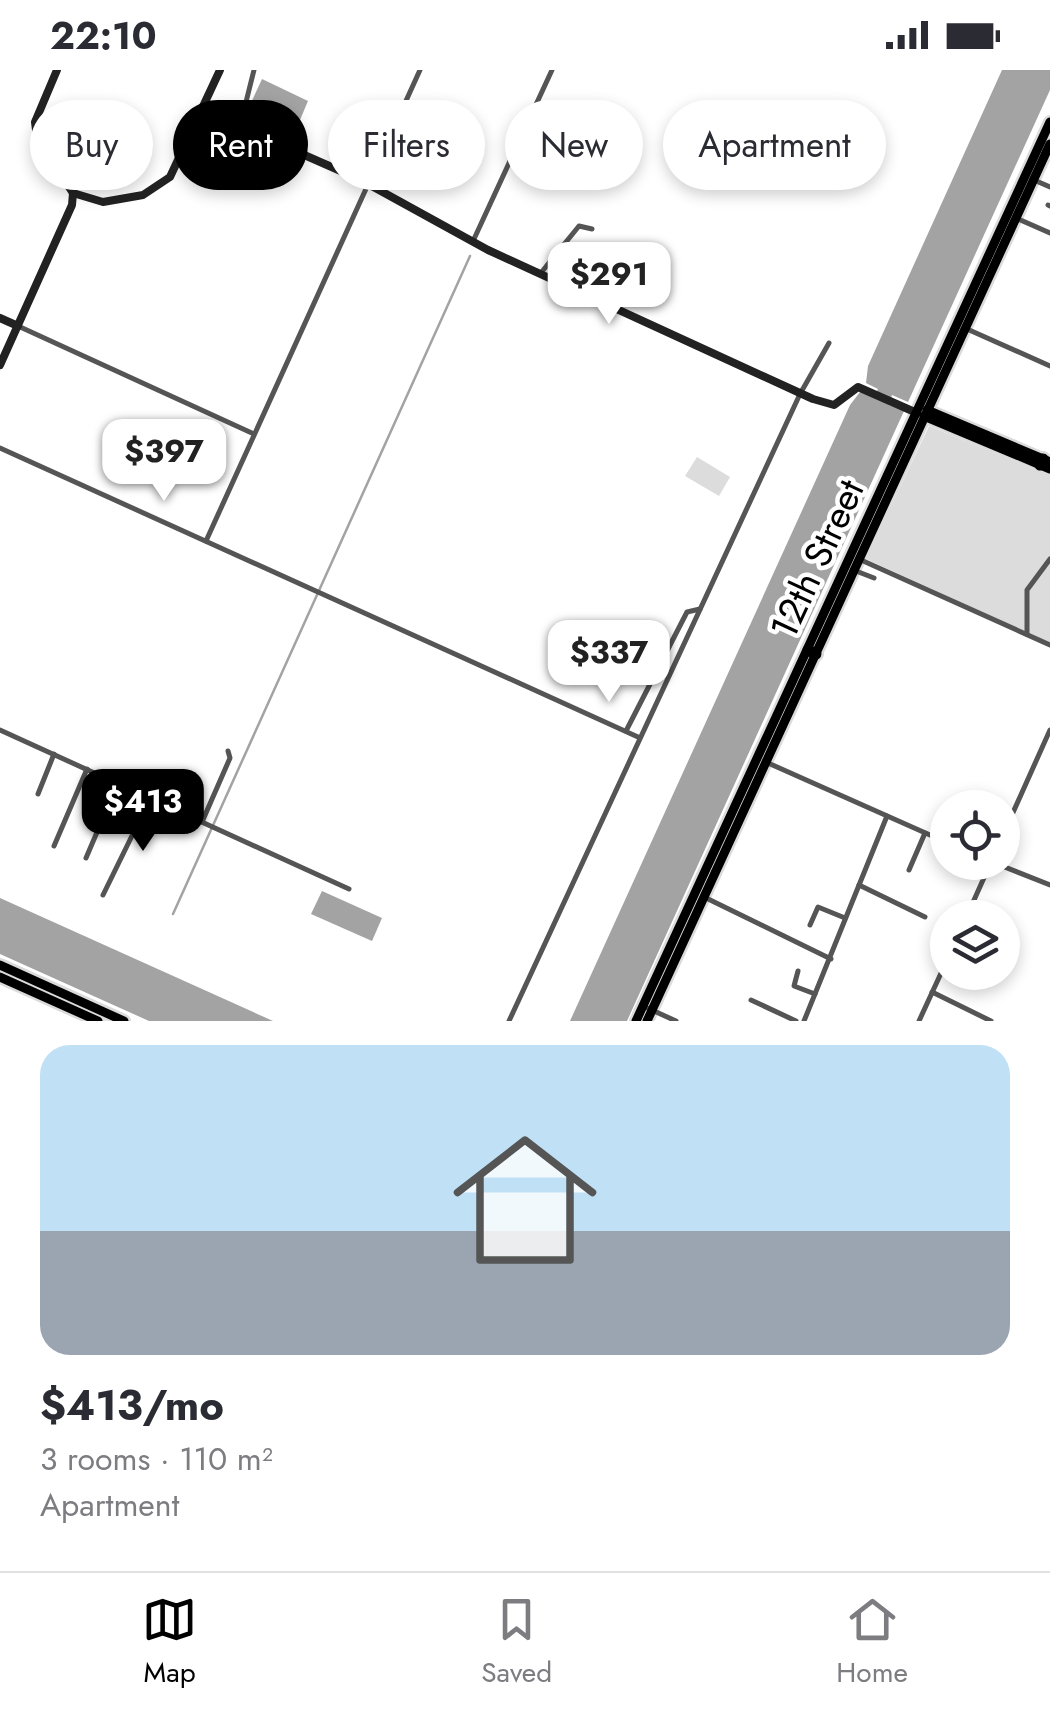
<!DOCTYPE html>
<meta charset="utf-8">
<style>
:root{--surface:#fff;--page:#f2f2f3;--text:#2b2b33;--muted:#7c7c81;--line:#e1e1e2;--accent:#000}
body{margin:0;font-family:Jost,sans-serif;background:var(--page);color:var(--text);height:100vh;display:flex;flex-direction:column;font-size:38px;white-space:nowrap}
*{box-sizing:border-box;margin:0}
p{font-size:32px;color:var(--muted)}
.icon{flex:none;width:55px;height:55px;fill:none;stroke:currentColor;stroke-width:2;stroke-linecap:round;stroke-linejoin:round}
.map{position:relative;height:951px;overflow:hidden}
.details{display:flex;flex-direction:column;background:var(--surface);flex:1}
.details>*{flex:none}
.banner{position:absolute;left:30px;top:30px;width:990px;height:90px;display:flex;gap:20px}
.buttons{position:absolute;left:930px;top:720px;display:grid;gap:20px}
.buttons a{display:grid;place-items:center;width:90px;height:90px;border-radius:50%;background:var(--surface);box-shadow:0 5px 15px #0003;font-size:50px}
.price{position:absolute;translate:-50% -85px;padding:0 22px;border-radius:20px;background:#fff;color:#222;font-size:32px;line-height:65px;filter:drop-shadow(0 2px 5px #0008)}
.price::after{content:'';position:absolute;left:50%;top:60px;width:30px;height:22px;margin-left:-15px;background:inherit;clip-path:polygon(0 0,100% 0,50% 100%)}
.price.active{background:var(--accent);color:#fff}
ul{padding:0;list-style:none}
li{display:grid;align-content:center;gap:20px;height:530px;padding:0 40px}
li+li{border-top:2px solid var(--line)}
li span{display:grid;place-items:center;height:310px;border-radius:30px;color:#555}
li>.icon{margin-inline-start:auto}
span .icon{width:180px;height:180px;fill:#fffc;stroke-width:1}
li b{font-size:42px}
.tag{padding:0 35px;border-radius:45px;background:var(--surface);box-shadow:0 5px 15px #0003;font-size:35px;line-height:90px}
.tag.active{background:var(--accent);color:#fff}
.status{display:flex;justify-content:space-between;align-items:center;height:70px;padding:0 50px;background:var(--surface);direction:ltr}
.status svg{height:28px;fill:currentColor}
.tabs{display:flex;justify-content:space-around;align-items:center;height:140px;border-top:2px solid var(--line);background:var(--surface);font-size:28px;color:var(--muted)}
.tabs a{display:grid;justify-items:center;gap:5px}
.tabs .active{color:var(--accent)}
.map>svg:first-child{display:block}
</style>
<div class="status"><b>22:10</b><svg viewBox="0 0 49 12"><path d="M0 12V9h3v3zM5 12V6h3v6zM10 12V3h3v9zM15 12V0h3v12zM26 1h20v11H26zM47 4h2v5h-2z"/></svg></div>
<div class="map">
<svg width="1050" height="951" viewBox="0 0 1050 951">
<rect width="100%" height="100%" fill="#fff"/>
<g fill="#dcdcdc">
<path d="M929 356 1050 406V573L866 489Z"/>
<path d="M697 387 730 407 719 426 685 406Z"/>
</g>
<g fill="#a3a3a3">
<path d="M1002 0H1050V20L908 332 892 325 889 335 904 341 627 951H570L850 335 860 322 874 327 878 319 866 313 868 296Z"/>
<path d="M262 9 308 31 297 57 250 35Z"/>
<path d="M322 821 382 848 372 871 311 844Z"/>
<path d="M0 828 273 951H149L0 884Z"/>
</g>
<g fill="none" stroke-linecap="round" stroke-linejoin="round">
<path stroke="#a3a3a3" stroke-width="2.5" d="M173 844 470 186"/>
<defs>
<g id="primary">
<path d="M927 340 1050 392"/>
<path d="M924 346 1050 399"/>
<path d="M0 895 124 951"/>
<path d="M0 907 98 951"/>
<path d="M636 951 1050 52"/>
<path d="M647 951 1050 74"/>
</g>
<g id="highway">
<path d="M1040 395 1043 389"/>
<path d="M808 580 816 584"/>
</g>
</defs>
<use href="#primary" stroke="#dbdbdb" stroke-width="14"/>
<use href="#highway" stroke="#dbdbdb" stroke-width="16"/>
<g stroke="#555" stroke-width="5">
<path d="M254 0 244 40 285 74"/>
<path d="M1034 110 1050 117"/>
<path d="M1048 135 1050 136"/>
<path d="M1016 148 1050 163"/>
<path d="M474 169 552 0"/>
<path d="M540 204 579 156 592 159"/>
<path d="M18 256 254 364"/>
<path d="M967 259 1050 296"/>
<path d="M0 378 638 667"/>
<path d="M206 471 420 0"/>
<path d="M861 490 1050 575"/>
<path d="M856 501 874 508"/>
<path d="M1027 564V520L1050 489"/>
<path d="M0 660 349 819"/>
<path d="M626 661 687 542 700 539"/>
<path d="M768 693 948 773"/>
<path d="M38 724 54 684"/>
<path d="M202 752 230 688 228 681"/>
<path d="M1002 767 1050 660"/>
<path d="M54 776 87 699"/>
<path d="M86 788 118 713"/>
<path d="M992 792 1050 815"/>
<path d="M909 800 925 763"/>
<path d="M859 815 925 847"/>
<path d="M103 825 150 729"/>
<path d="M704 827 831 889"/>
<path d="M966 848 991 792"/>
<path d="M810 855 818 837 845 848"/>
<path d="M798 901 794 916 815 924"/>
<path d="M932 922 991 951"/>
<path d="M751 930 796 951"/>
<path d="M643 936 676 951"/>
<path d="M509 951 800 324 829 273"/>
<path d="M804 951 887 746"/>
<path d="M919 951 948 888"/>
</g>
<g stroke="#222" stroke-width="8">
<path d="M57 0 35 52 37 68 73 123 103 132 143 125 170 107 220 0"/>
<path d="M198 48 286 77 359 109 488 180 813 329 834 335 858 317 917 343"/>
<path d="M0 248 18 256"/>
<path d="M0 295 72 135 73 123"/>
</g>
<use href="#primary" stroke="#000" stroke-width="9"/>
<use href="#highway" stroke="#000" stroke-width="11"/>
</g>
<g text-anchor="middle" stroke-width="9" stroke-linejoin="round" paint-order="stroke">
<g font-size="38" fill="#000" stroke="#fff">
<text transform="translate(817 489) rotate(-65)" y="13">12th Street</text>
</g>
</g>
</svg>
<div class="buttons">
<a><svg class="icon" aria-label="locate" viewBox="0 0 24 24"><circle cx="12" cy="12" r="6"/><path d="M12 2v4M12 18v4M2 12h4M18 12h4"/></svg></a>
<a><svg class="icon" aria-label="layers" viewBox="0 0 24 24"><path d="M12 4l9 5-9 5-9-5zM3 14l9 5 9-5"/></svg></a>
</div>
<b class="price" style="left:609px;top:257px">$291</b>
<b class="price" style="left:164px;top:434px">$397</b>
<b class="price" style="left:609px;top:635px">$337</b>
<b class="price active" style="left:143px;top:784px">$413</b>
<div class="banner">
<a class="tag">Buy</a>
<a class="tag active">Rent</a>
<a class="tag">Filters</a>
<a class="tag">New</a>
<a class="tag">Apartment</a>
</div>
</div>
<section class="details">
<ul>
<li><span style="background:linear-gradient(#bfe0f5 60%,#9aa5b1 0)"><svg class="icon" aria-label="home" viewBox="0 0 24 24"><path d="M3 11l9-7 9 7M6 9v11h12V9"/></svg></span><div><b>$413/mo</b><p>3 rooms · 110 m²</p><p>Apartment</p></div></li>
</ul>
</section>
<nav class="tabs">
<a class="active"><svg class="icon" aria-label="map" viewBox="0 0 24 24"><path d="M3 6l6-2 6 2 6-2v14l-6 2-6-2-6 2zM9 4v14M15 6v14"/></svg>Map</a>
<a><svg class="icon" aria-label="saved" viewBox="0 0 24 24"><path d="M7 4h10v16l-5-4-5 4z"/></svg>Saved</a>
<a><svg class="icon" aria-label="home" viewBox="0 0 24 24"><path d="M3 11l9-7 9 7M6 9v11h12V9"/></svg>Home</a>
</nav>
